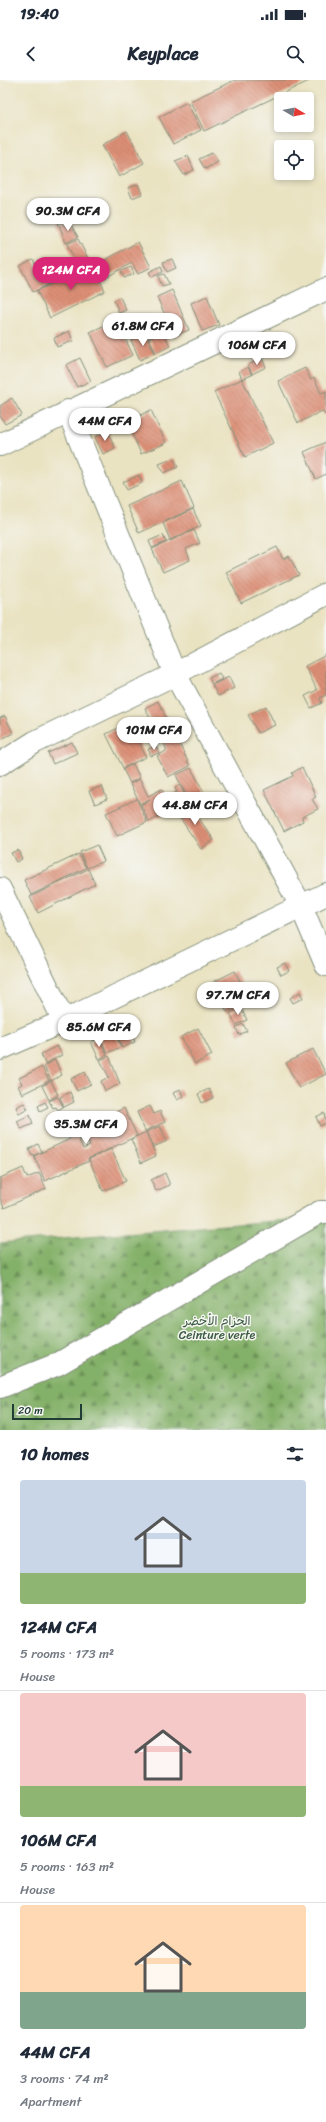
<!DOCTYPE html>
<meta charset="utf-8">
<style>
:root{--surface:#fff;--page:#f6f6f7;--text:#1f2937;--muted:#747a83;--line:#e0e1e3;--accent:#db2777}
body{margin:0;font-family:Sriracha,"Playpen Sans Arabic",sans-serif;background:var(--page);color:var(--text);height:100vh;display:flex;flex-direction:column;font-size:15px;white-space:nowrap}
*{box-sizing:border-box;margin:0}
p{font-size:13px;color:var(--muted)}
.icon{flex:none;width:22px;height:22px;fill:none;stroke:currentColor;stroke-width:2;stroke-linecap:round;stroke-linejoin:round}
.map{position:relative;height:1350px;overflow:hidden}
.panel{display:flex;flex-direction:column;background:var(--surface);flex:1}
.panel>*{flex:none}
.needle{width:26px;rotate:100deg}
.controls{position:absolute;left:274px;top:12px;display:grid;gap:8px}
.controls a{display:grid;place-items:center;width:40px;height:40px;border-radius:4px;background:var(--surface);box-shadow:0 2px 6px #0003;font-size:20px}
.scale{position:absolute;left:12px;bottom:10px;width:70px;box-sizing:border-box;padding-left:4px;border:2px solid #1f3d34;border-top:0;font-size:11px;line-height:14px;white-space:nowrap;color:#1f3d34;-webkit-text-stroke:3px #f6f6f2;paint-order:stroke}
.price{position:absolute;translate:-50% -34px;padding:0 9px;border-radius:14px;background:#fff;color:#222;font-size:13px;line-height:26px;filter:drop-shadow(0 1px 2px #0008)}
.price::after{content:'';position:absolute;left:50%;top:24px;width:12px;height:9px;margin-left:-6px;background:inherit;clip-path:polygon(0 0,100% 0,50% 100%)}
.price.active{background:var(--accent);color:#fff}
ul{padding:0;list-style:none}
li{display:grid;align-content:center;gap:8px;height:212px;padding:0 20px}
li+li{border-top:1px solid var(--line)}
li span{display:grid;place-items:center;height:124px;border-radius:4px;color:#555}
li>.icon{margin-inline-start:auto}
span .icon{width:72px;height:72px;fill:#fffc;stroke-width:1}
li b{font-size:17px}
h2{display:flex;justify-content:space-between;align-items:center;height:48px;padding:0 20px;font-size:17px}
.status{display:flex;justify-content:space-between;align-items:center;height:28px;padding:0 20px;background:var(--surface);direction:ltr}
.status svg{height:11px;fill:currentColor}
header{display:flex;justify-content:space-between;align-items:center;height:52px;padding:0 20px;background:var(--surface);font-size:18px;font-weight:700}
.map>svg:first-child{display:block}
</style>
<div class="status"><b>19:40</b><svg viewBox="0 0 49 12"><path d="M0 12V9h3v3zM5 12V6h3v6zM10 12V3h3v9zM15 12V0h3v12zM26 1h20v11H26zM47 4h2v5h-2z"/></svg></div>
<header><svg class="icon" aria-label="back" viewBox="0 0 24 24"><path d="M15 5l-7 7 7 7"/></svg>Keyplace<svg class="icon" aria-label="search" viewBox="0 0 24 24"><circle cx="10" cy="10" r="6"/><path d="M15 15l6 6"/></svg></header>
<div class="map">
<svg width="326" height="1350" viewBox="0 0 326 1350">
<defs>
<pattern id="forest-firs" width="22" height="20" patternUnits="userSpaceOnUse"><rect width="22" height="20" fill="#84b169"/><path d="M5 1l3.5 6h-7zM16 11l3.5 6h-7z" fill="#6b9157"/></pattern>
<pattern id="building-back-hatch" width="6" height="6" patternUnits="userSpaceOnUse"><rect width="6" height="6" fill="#dd8f76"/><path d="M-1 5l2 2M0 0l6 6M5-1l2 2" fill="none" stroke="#b37662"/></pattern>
</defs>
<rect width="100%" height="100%" fill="#f6f6f2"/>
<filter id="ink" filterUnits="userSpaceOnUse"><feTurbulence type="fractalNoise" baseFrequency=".025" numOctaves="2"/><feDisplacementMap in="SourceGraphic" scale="8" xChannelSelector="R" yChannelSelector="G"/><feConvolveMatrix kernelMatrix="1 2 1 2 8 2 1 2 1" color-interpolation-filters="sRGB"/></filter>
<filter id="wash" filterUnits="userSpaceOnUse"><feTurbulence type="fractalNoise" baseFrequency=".012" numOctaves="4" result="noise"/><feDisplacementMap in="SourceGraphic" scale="16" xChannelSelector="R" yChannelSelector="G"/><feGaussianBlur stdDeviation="0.9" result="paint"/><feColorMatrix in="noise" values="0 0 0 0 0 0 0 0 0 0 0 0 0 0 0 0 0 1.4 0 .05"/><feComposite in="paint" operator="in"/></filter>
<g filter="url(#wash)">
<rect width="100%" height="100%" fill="#eae3c2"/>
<path fill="url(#forest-firs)" stroke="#52774e" d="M326 1137V1350H0V1163Z"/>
<g id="blocks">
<g fill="url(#building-back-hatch)">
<path d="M235 0H311L204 51 190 21Z"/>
<path d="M187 22 201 50 173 64 159 37Z"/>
<path d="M127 51 144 83 119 97 102 65Z"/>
<path d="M212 73 218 82 205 89 199 79Z"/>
<path d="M188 76 194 90 184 95 175 81Z"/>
<path d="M138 104 142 114 132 118 128 108Z"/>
<path d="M58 142 70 143 78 157 66 163Z"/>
<path d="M78 159 91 184 79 189 67 164Z"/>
<path d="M138 162 151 187 138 194 132 183 103 199 96 185Z"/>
<path d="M33 179 41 196 71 182 76 191 33 212 20 186Z"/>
<path d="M172 179 176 188 167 192 163 182Z"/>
<path d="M93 185 105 211 50 238 37 211Z"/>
<path d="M161 186 163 192 152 197 149 192Z"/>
<path d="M131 187 134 194 124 198 121 191Z"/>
<path d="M164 194 169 204 162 206 158 196Z"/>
<path d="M172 210 189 250 174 256 157 217Z"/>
<path d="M207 216 219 245 202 251 191 223Z"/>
<path d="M120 217 126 230 119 233 114 220Z"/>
<path d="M155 236 161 249 151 254 145 241Z"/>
<path d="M116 240 133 275 107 287 90 252Z"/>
<path d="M69 251 73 261 57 267 54 258Z"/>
<path d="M163 251 170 266 156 273 149 258Z"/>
<path d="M145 253 155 273 140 280 131 260Z"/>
<path d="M80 278 91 301 77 307 66 285Z"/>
<path d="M262 278 266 287 252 294 248 285Z"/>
<path d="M248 287 252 295 242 299 239 292Z"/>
<path d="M305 288 311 300 314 298 321 313 326 311V336L322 331 298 343 278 301Z"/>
<path d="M242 299 273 363 245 377 214 312Z"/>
<path d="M12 318 22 335 5 344 0 336V326Z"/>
<path d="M151 330 166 363 141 374 127 342Z"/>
<path d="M108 351 115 368 103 374 95 357Z"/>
<path d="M326 362V394L316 399 304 372Z"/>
<path d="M174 378 178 387 164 393 159 384Z"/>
<path d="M139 395 142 403 127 410 123 402Z"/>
<path d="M182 401 194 428 139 453 127 426Z"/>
<path d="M193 429 201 446 170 460 163 443Z"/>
<path d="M194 450 200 463 186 469 190 480 163 492 152 469Z"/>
<path d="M163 455 166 462 152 468 149 461Z"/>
<path d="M277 467 283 479 289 476 299 495 241 523 226 492Z"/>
<path d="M326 575V615L320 618 322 623 311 628 305 616 317 610 305 586Z"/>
<path d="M219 593 222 599 212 604 209 598Z"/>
<path d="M229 597 234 608 218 616 212 605Z"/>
<path d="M158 621 166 637 153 644 145 628Z"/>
<path d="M266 626 275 645 258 653 248 635Z"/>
<path d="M5 636 13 653 0 660V638Z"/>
<path d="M167 638 190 686 168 697 157 676 166 671V668L154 644Z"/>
<path d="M130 642 146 677 123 688 106 654Z"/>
<path d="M72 662 77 673 53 684 48 673Z"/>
<path d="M156 666 159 673 151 676 148 669Z"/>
<path d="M133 684 140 698 130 703 123 689Z"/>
<path d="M302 687 316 717 312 719 318 729 302 737 303 741 284 751 264 710 293 696 292 693Z"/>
<path d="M191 688 205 714 189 721 176 695Z"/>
<path d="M140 699 148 716 162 709 172 730 149 742 141 725 150 719 140 724 130 704Z"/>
<path d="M180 705 188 721 174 729 168 717 177 712 175 708Z"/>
<path d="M102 706 107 719 95 724 89 711Z"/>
<path d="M137 719 147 742 117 756 106 733Z"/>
<path d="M188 723 214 760 201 769 176 732Z"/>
<path d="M97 765 104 781 87 788 80 772Z"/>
<path d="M18 770 22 779 16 782 11 773Z"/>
<path d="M79 774 86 788 31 815 24 800Z"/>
<path d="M88 789 95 804 38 833 30 817Z"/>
<path d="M285 883 289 891 281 895 277 887Z"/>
<path d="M235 891 250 922 227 932 213 902Z"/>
<path d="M300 912 303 918 293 923 290 918Z"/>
<path d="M241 928 247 940 236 945 230 933Z"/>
<path d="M243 944 247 951 239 955 236 947Z"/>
<path d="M198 948 212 975 195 984 181 957Z"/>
<path d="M130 949 135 962 122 968 117 955Z"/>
<path d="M114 951 121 967 107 973 100 957Z"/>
<path d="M99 958 107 975 99 979 91 962Z"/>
<path d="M57 966 62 975 45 984 41 974Z"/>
<path d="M313 969 326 994 299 1008 286 983Z"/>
<path d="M109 976 120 1004 105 1011 101 1001 109 997 100 980Z"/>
<path d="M55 980 62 995 51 1001 44 986Z"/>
<path d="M42 987 49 1001 22 1014 18 1006 22 1004 19 998Z"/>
<path d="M85 992 91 1004 77 1011 71 999Z"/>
<path d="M51 1001 58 1015 49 1020 42 1006Z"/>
<path d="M180 1009 183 1016 177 1020 173 1013Z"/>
<path d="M209 1009 213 1018 202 1023 198 1014Z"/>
<path d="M70 1012 74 1022 64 1027 60 1017Z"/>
<path d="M58 1017 63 1027 58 1030 56 1027 53 1028 49 1021Z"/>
<path d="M45 1022 48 1027 40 1031 38 1026Z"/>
<path d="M24 1023 28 1029 19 1034 16 1027Z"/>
<path d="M150 1026 154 1034 160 1031 165 1042 145 1051 137 1032Z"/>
<path d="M124 1028 137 1056 94 1076 88 1079 89 1081 45 1101 34 1076 70 1059 66 1049 73 1046 83 1069 90 1066 82 1048Z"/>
<path d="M324 1033 326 1043 320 1046 316 1037Z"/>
<path d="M30 1035 33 1044 21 1049 17 1041Z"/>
<path d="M160 1046 167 1061 153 1067 146 1052Z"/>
<path d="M146 1052 156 1076 141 1083 131 1059Z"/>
<path d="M38 1064 42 1072 32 1076 29 1069Z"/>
<path d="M111 1069 126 1101 103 1111 89 1079Z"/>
<path d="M23 1088 27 1098 39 1093 46 1109 4 1128 0 1118V1098Z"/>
<path d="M165 1093 170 1105 156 1111 151 1100Z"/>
</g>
</g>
</g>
<g filter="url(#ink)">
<use href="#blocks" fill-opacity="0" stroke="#84907b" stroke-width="1"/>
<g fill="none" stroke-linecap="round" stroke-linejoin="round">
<defs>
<g id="street">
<path d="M68 331 175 594 301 826 326 885"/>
<path d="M0 365 326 209"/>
<path d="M0 684 35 662 175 594 326 514"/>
<path d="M0 809 64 941"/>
<path d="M0 969 64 941 326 814"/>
<path d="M0 1307 58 1284 320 1132H326"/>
</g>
</defs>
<use href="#street" stroke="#84907b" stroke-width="24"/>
<use href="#street" stroke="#fff" stroke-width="22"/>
</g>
</g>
<g text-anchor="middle" stroke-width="3" stroke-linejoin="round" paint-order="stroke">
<g font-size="12" fill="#3a5a42" stroke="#f6f6f2">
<text x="217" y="1245">الحزام الأخضر<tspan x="217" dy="14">Ceinture verte</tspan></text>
</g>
</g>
</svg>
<div class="controls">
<a><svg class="needle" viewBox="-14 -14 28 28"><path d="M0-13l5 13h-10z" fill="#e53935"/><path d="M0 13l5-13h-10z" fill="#747a83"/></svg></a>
<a><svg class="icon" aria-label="locate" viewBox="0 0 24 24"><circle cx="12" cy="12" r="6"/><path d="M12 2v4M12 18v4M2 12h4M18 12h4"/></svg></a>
</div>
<div class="scale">20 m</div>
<b class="price" style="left:68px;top:152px">90.3M CFA</b>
<b class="price active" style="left:71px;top:211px">124M CFA</b>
<b class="price" style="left:143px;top:267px">61.8M CFA</b>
<b class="price" style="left:257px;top:286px">106M CFA</b>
<b class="price" style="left:105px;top:362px">44M CFA</b>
<b class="price" style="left:154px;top:671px">101M CFA</b>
<b class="price" style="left:195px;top:746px">44.8M CFA</b>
<b class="price" style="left:238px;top:936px">97.7M CFA</b>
<b class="price" style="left:99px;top:968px">85.6M CFA</b>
<b class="price" style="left:86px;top:1065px">35.3M CFA</b>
</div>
<section class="panel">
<h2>10 homes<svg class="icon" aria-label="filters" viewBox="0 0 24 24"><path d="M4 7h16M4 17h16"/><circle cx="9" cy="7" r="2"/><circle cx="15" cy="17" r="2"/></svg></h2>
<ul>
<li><span style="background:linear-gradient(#c9d6e8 75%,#8fb573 0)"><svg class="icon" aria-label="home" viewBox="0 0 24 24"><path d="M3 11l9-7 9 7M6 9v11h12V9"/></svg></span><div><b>124M CFA</b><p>5 rooms · 173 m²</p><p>House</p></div></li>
<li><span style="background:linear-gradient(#f6c9c9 75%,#8fb573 0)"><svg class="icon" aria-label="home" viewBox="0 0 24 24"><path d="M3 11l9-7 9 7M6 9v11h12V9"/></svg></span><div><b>106M CFA</b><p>5 rooms · 163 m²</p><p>House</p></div></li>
<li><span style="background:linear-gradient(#ffd9b3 70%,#7fa58c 0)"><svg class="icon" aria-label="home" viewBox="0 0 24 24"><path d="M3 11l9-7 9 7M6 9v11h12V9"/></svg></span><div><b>44M CFA</b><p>3 rooms · 74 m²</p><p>Apartment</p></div></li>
</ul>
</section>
